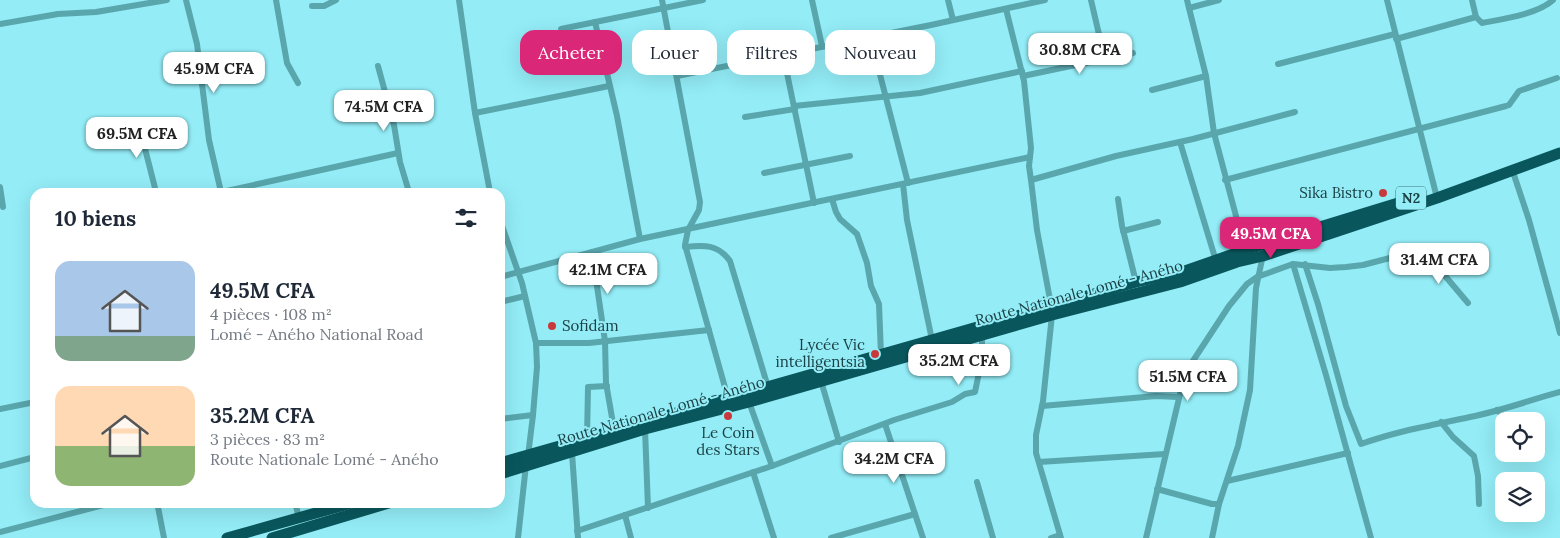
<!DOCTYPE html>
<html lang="fr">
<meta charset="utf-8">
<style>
:root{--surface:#fff;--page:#f2f2f3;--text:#1f2937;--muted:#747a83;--accent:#db2777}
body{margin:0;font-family:Lora,serif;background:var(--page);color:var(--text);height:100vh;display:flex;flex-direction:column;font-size:19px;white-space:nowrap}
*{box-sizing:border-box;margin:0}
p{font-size:16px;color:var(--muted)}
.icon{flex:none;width:28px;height:28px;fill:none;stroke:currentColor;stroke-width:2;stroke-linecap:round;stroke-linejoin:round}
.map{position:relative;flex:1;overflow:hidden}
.sheet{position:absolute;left:30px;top:188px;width:475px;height:320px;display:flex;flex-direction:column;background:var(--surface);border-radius:15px;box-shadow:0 5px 20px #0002}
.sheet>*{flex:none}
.banner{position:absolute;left:520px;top:30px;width:475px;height:45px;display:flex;gap:10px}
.tools{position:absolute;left:1495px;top:412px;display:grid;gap:10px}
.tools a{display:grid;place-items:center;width:50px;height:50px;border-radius:10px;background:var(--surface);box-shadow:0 5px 20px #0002;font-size:25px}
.price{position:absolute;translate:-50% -42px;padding:0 11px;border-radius:10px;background:#fff;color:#222;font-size:16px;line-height:32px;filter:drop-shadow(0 1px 2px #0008)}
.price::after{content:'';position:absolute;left:50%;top:30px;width:15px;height:11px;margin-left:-8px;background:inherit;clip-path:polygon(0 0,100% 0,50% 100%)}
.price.current{background:var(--accent);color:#fff}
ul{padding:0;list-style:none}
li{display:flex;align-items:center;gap:15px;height:125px;padding:0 25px}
li span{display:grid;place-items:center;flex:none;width:140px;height:100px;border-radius:15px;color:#555}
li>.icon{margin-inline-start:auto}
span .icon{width:60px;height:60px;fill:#fffc;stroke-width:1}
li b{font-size:21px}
h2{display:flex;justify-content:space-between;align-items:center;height:60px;padding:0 25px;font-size:21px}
.tag{padding:0 18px;border-radius:15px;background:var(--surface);box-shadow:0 5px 20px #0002;font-size:18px;line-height:45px}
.tag.current{background:var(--accent);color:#fff}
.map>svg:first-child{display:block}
</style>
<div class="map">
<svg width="1560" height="538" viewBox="0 0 1560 538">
<rect width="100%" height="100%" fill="#93ecf6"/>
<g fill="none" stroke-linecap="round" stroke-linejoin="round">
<g stroke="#59a6ad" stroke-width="6">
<path d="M186 0 197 44 209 140 221 192"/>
<path d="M276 0 287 63 298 83"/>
<path d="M459 0 475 113 490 192"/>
<path d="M662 0 700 202 699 210 688 230 685 245 728 398"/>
<path d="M812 0 822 46"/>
<path d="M948 0 953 20"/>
<path d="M1091 0 1105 60"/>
<path d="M1187 0 1206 76 1214 133 1245 250"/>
<path d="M1387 0 1437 198"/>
<path d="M1472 0 1476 17"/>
<path d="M312 6H324L336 0"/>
<path d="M1189 8 1219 0"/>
<path d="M1006 9 1024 81 1031 148 1029 166 1031 180 1037 230 1051 305"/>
<path d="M595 22 617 116 640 239"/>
<path d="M0 24 58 14 96 12 167 0"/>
<path d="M561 29 703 0"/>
<path d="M870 36 908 183"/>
<path d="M1396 39 1476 17 1482 23C1503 19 1538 14 1553 0"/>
<path d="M783 54 814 203"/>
<path d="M1278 64 1395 34"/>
<path d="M378 66 394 125 400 162 409 192"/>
<path d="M677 76 931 25 1045 0"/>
<path d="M1023 76 1133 53"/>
<path d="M1152 90 1206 76"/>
<path d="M794 106 920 93 1022 71"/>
<path d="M475 113 609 86"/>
<path d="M745 117 795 109"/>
<path d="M138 121 156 192"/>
<path d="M1180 142 1216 261"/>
<path d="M1512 169 1529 220 1560 333"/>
<path d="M764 173 850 156"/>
<path d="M1031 180 1116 156 1193 139 1295 112"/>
<path d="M1225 180 1506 106 1509 105 1519 91 1557 78"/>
<path d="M903 184 907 220 932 340"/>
<path d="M0 187 3 207"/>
<path d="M222 192 398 153"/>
<path d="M832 199 836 212 840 219 857 234 867 263 871 286 879 304 881 355"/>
<path d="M1118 199 1122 226 1136 282"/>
<path d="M500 220 522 283 536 343 537 367 533 415 528 456"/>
<path d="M1123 231 1158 222"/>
<path d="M685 247C704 245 718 244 730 261L768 387"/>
<path d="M592 252 605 341"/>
<path d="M1293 264 1326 375 1371 538"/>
<path d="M1305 264 1318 304 1346 406 1361 444C1397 431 1433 425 1470 417 1501 411 1530 400 1560 392"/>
<path d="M500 277 640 239 1030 157"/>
<path d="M500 302 525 296"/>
<path d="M1052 315 1043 401 1036 435V453L1061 538"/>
<path d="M605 341 606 383 614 429"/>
<path d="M536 343H589L709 330"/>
<path d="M821 381 839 442"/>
<path d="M749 402 772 466"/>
<path d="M1042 406 1156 396 1178 397"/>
<path d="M0 409 35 402"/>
<path d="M1497 410 1509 421"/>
<path d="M500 419 533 415"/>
<path d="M1441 422 1453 437 1474 456 1478 476 1479 504"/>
<path d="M885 424 923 538"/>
<path d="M645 429 648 508"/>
<path d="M587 438 588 387 607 386"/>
<path d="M572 453 578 538"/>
<path d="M1039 462 1165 454"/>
<path d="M0 466 35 457"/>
<path d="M753 472 774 538"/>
<path d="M1227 481 1348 453"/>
<path d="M977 482 993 538"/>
<path d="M1157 489 1212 504H1219L1238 446 1250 390 1256 288 1263 255"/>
<path d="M157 502 164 538"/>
<path d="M295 502 299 518"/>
<path d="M625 515 631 538"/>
<path d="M577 531 772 466 894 420 952 402 965 394 975 392 982 358V335"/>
<path d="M0 532 115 502"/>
<path d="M518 538 526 465"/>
<path d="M831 538 915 514"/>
<path d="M1051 538 1060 535"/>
<path d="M1146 538 1185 373 1229 306 1247 284 1257 277 1293 264 1330 268 1346 267 1363 265 1428 248 1437 252 1446 277 1468 303"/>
<path d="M1212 538 1219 504"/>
</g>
<g stroke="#09575d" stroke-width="11">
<path d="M500 463 1136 282 1182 272 1245 250 1408 200"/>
<path d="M500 474 645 429 749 402 1052 315 1180 282 1237 262 1263 256 1437 198 1560 153"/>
<path d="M227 538 355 502"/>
<path d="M272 538 392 502"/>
</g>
</g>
<g fill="#c8393b" stroke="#93ecf6" stroke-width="2">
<circle cx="1383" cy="193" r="5"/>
<circle cx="552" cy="326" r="5"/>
<circle cx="875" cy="354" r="5"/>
<circle cx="728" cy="416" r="5"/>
</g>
<g text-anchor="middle" stroke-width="4" stroke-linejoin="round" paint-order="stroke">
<rect fill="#93ecf6" stroke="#3f747a" stroke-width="1" x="1396" y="186.5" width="30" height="23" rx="4"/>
<g font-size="14" font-weight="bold" fill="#1b4145">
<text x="1411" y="203">N2</text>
</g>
<g font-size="15" fill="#1b4145" stroke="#93ecf6" text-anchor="end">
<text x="1373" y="198">Sika Bistro</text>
<text x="562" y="331" text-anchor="start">Sofidam</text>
<text x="865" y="350">Lycée Vic<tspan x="865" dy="17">intelligentsia</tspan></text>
<text x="728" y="438" text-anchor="middle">Le Coin<tspan x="728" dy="17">des Stars</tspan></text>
</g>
<g font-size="15" fill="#1b4145" stroke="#93ecf6">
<text transform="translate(1079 293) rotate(-15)" y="5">Route Nationale Lomé - Aného</text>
<text transform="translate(661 411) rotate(-16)" y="5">Route Nationale Lomé - Aného</text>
</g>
</g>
</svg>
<div class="tools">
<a><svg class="icon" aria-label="locate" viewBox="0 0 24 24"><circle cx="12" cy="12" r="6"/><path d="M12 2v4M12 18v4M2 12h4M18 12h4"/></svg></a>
<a><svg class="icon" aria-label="layers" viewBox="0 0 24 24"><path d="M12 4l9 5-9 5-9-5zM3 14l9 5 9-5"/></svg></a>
</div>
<b class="price" style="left:1080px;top:75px">30.8M CFA</b>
<b class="price" style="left:214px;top:94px">45.9M CFA</b>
<b class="price" style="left:384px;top:132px">74.5M CFA</b>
<b class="price" style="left:137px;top:159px">69.5M CFA</b>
<b class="price current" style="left:1271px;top:259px">49.5M CFA</b>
<b class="price" style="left:1439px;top:285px">31.4M CFA</b>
<b class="price" style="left:608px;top:295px">42.1M CFA</b>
<b class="price" style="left:959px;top:386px">35.2M CFA</b>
<b class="price" style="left:1188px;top:402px">51.5M CFA</b>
<b class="price" style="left:894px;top:484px">34.2M CFA</b>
<div class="banner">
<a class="tag current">Acheter</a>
<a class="tag">Louer</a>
<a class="tag">Filtres</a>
<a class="tag">Nouveau</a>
</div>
<section class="sheet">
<h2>10 biens<svg class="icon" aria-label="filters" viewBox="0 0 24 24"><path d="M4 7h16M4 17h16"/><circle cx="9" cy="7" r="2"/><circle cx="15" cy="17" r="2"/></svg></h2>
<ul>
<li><span style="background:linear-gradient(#a9c7e8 75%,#7fa58c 0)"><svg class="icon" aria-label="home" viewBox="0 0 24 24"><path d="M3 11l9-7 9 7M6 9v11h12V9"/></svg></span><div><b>49.5M CFA</b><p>4 pièces · 108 m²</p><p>Lomé - Aného National Road</p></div></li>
<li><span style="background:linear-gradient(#ffd9b3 60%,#8fb573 0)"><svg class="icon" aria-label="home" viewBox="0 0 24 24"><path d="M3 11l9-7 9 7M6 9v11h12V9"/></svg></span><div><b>35.2M CFA</b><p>3 pièces · 83 m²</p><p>Route Nationale Lomé - Aného</p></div></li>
</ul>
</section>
</div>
